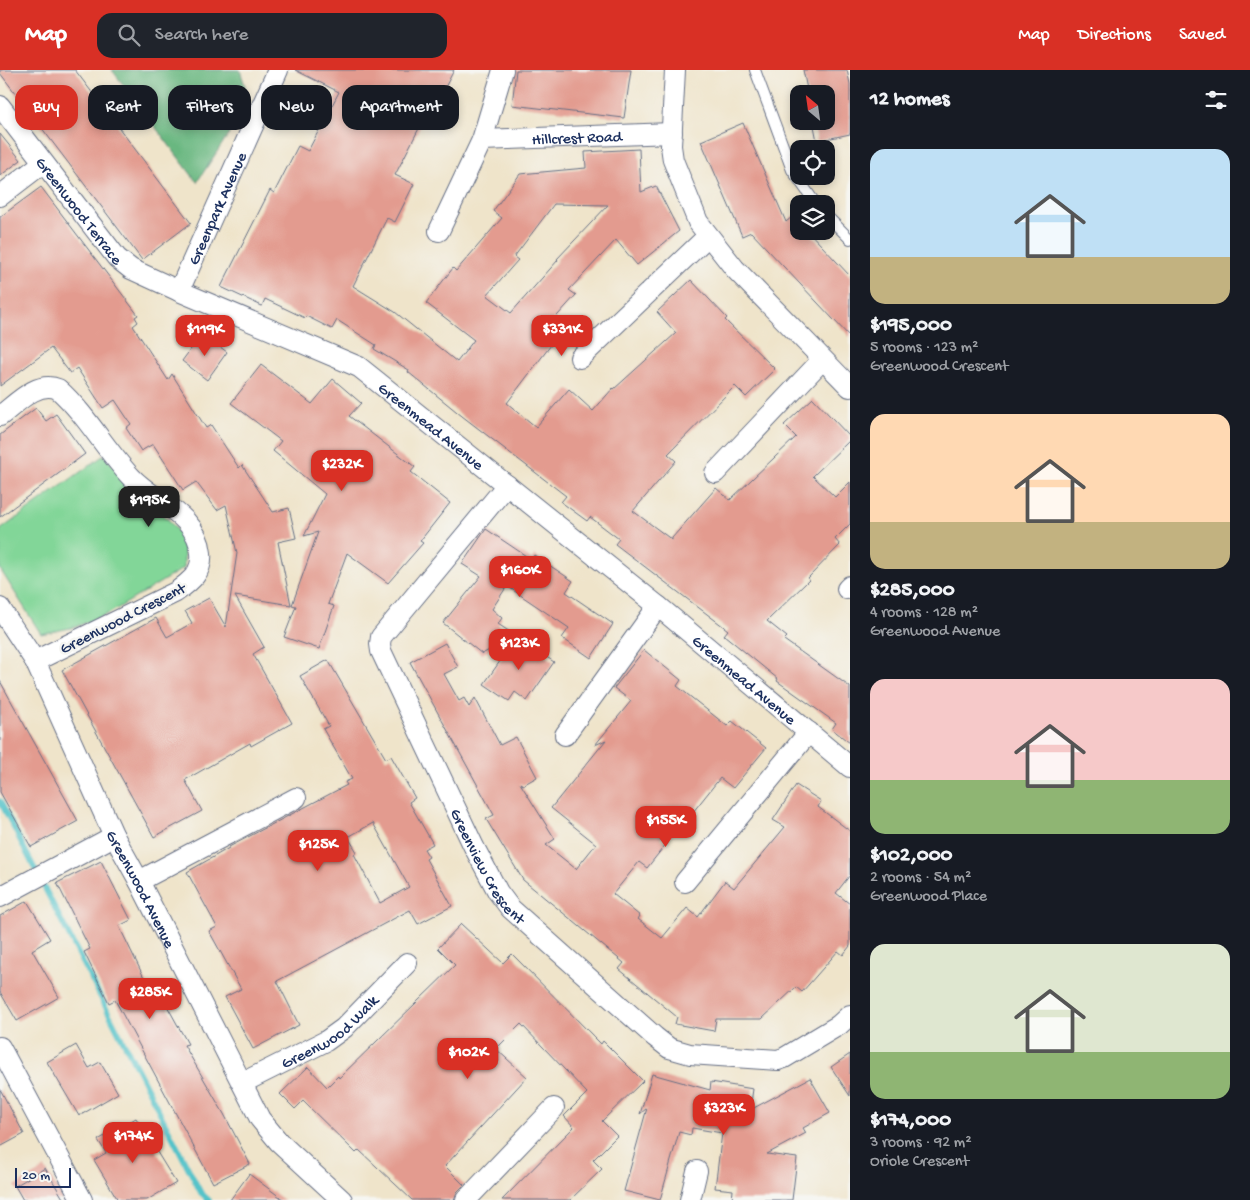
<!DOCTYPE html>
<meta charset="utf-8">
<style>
:root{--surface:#171b24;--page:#20242c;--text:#f1f3f6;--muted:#9ea1a6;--accent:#d93025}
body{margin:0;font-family:"Gochi Hand",sans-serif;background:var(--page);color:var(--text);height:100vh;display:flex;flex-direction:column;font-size:19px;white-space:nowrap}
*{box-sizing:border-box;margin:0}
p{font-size:16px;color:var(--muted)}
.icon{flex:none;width:28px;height:28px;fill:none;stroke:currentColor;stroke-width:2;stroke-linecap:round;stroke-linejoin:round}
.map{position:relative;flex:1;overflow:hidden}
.drawer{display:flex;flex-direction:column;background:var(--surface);width:400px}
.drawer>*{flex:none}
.banner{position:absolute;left:15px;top:15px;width:475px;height:45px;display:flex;gap:10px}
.needle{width:32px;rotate:331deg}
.tools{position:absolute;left:790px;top:15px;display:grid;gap:10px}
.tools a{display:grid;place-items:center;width:45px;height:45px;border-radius:10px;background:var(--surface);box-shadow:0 2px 8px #0003;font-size:25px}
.scale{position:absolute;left:15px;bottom:12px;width:56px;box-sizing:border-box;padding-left:5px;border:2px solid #1b2f5e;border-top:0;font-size:14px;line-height:18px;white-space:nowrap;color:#1b2f5e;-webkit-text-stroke:4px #f6f6f2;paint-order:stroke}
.price{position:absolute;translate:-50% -42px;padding:0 11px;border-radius:10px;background:var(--accent);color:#fff;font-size:16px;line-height:32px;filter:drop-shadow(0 1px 2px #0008)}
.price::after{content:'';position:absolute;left:50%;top:30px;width:15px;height:11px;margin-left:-8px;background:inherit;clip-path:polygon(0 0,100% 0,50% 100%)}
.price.selected{background:#222;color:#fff}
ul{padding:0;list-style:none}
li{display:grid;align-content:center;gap:10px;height:265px;padding:0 20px}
li span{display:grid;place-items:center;height:155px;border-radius:15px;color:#555}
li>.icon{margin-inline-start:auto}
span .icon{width:90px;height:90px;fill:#fffc;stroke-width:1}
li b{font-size:21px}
h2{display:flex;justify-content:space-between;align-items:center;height:60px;padding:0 20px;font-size:21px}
.pill{padding:0 18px;border-radius:15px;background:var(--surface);box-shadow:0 2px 8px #0003;font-size:18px;line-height:45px}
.pill.selected{background:var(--accent);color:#fff}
header{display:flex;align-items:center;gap:30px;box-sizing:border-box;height:70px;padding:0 25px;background:var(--accent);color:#fff}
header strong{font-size:24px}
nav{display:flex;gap:28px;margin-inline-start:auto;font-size:18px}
.search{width:350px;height:45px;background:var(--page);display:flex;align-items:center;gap:12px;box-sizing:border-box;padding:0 18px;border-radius:15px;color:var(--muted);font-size:19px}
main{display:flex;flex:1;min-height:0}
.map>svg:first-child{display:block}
</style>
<header>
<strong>Map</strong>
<div class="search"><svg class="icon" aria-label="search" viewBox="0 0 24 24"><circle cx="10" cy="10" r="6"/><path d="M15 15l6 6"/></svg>Search here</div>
<nav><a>Map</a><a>Directions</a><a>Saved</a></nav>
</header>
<main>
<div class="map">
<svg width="850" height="1130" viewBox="0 0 850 1130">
<rect width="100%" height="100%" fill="#f6f6f2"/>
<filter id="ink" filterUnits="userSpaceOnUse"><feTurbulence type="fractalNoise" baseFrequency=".02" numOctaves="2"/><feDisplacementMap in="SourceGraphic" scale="10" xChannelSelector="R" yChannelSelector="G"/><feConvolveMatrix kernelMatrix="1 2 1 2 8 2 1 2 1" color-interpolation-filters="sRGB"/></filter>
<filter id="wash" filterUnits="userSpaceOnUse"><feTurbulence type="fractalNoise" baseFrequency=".0096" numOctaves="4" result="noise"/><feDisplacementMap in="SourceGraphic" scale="20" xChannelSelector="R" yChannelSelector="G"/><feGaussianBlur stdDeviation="1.12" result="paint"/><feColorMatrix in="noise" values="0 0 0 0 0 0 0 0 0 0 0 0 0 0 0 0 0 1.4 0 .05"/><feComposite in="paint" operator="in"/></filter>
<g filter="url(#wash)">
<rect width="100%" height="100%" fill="#efe4ca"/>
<path fill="#82d698" stroke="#4e827b" d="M104 385 143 430 166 447 184 469V498L110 543 75 557 41 564 0 499V460Z"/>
<path fill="#69b780" stroke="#42736f" d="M112 0H240L250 32 197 112Z"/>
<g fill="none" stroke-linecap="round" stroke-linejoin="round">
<path stroke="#55c3c9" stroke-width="5.5" d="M0 731 201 1123 209 1130"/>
</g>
<g id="blocks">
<g fill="#e39b8f" fill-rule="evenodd">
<path d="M0 0H75L191 153 142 190 0 3Z"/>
<path d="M295 0H454L435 37 431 35 395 105 414 114 395 152 387 148 353 216 395 242 457 292 474 270 426 233 453 198 456 201 502 148 493 141 520 104 586 98 585 82 639 79 641 122 656 116 679 161 637 195 616 170 569 220 576 225 539 266 551 275 507 333 536 357 569 319 593 341 613 318 614 319 676 263 657 242 691 210 727 248 725 250 775 299 746 327 735 316 668 384 676 391 633 441 672 470V468L716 418 730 430 796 367 784 355 813 328 850 367V370L813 406 835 427 850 412V454L835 469 840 475 808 508 809 510 767 551 787 567 784 570 850 617V673L832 659 836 653 777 611 778 609 724 565 728 560 615 474 619 469 590 447 587 451 561 432 566 426 462 346 408 302 409 300 374 279 376 275 337 250 332 259 306 246 305 248 265 229 262 236 221 217 270 120 274 123 298 76 308 81 339 22ZM554 134 608 135 557 189 558 190 511 243 487 225 518 190 514 187Z"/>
<path d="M516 0H631L624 48 512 35Z"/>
<path d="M803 0H847L850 14V64L817 71 813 51H826V24H808Z"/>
<path d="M743 53 786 152 799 141V161H808L850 206V267L751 162 742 166 701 71Z"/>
<path d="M0 64 21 90 0 106Z"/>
<path d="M41 117 138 245 135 247 138 252 133 256 168 310 172 304 206 358 211 355 239 398 242 395 273 442 289 438 296 468 278 472 291 535 235 526 264 577 253 584 292 653 251 676 250 673 185 710 202 741 154 767 62 600 156 548 167 567 192 553 185 541 209 528 226 557 237 483 226 435 217 440 196 412 183 420 153 374 141 381 126 358 131 354 115 330 103 338 77 298 70 303 51 278 0 316V147Z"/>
<path d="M202 264 227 282 207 310 182 291Z"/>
<path d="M261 295 312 334 333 309 361 333 349 346 415 397 411 402 450 433 420 471 423 473 388 513 347 483 328 534 334 536 319 579 284 567 296 536 292 535 318 462 304 466 325 424 273 381 281 371 231 333Z"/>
<path d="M36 338 46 351 56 344 85 384 0 447V365Z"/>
<path d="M486 459 532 490 534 485 573 511 566 522 613 554 591 588 562 568 569 558 507 516 492 539 502 548 498 554 516 566 482 584 443 553 481 506 462 494Z"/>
<path d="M517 567 554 592 527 631 515 622 509 631 484 614Z"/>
<path d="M445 573 458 597 444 604 459 631 464 628 469 637 475 628 500 675 516 667 537 707 523 715 520 713 555 769 546 775 576 799 596 774 551 738 606 670 595 675 631 631 614 618 644 580 681 610 677 616 727 656 732 651 766 678 733 718 720 708 689 747 682 742 660 769 666 774 647 798 639 792 613 824 640 846 638 849 662 868 687 838 698 847 725 811 734 818 785 757 773 750 796 715 821 731 818 737 850 761V805L836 823 850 834V876L843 885 838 881 802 922 796 917 762 949H716L714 961 675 954 677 947 619 899 624 893 523 810 486 749 494 745 410 592Z"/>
<path d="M328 590 386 689 391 686 415 728 409 732 433 774 424 779 429 787 426 789 452 836 418 854 410 840 277 911 299 955 253 979 225 927 241 919 209 861 217 857 187 802 229 778V777L347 715 345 712 352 709 323 659 329 656 300 606ZM373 753 409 817 380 833 354 784 357 782 348 767Z"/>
<path d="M0 611 78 751 31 777 0 722Z"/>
<path d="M101 791 131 850 119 856 153 926 160 923 188 974 184 975 224 1044 250 1094 213 1113 115 930 109 933 84 882 90 879 57 813Z"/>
<path d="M27 831 50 869 32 880 59 927 17 951 0 922V846Z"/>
<path d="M461 854 503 893 512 884 601 974 603 971 643 1011 602 1051 617 1066 593 1090 602 1099 570 1130H502L574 1057 564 1046 587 1023 521 954 496 979 527 1007 445 1096 464 1115 457 1122 454 1130H412L359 1080 356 1083 303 1031 295 1039 280 1024 308 997 327 1017 338 1006 339 1008 455 895 438 878Z"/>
<path d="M76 975 89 998 100 992 118 1023 79 1046 47 992Z"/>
<path d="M850 984V1026L831 997Z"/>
<path d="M652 1004 710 1020 711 1012 753 1019 750 1040 810 1008 830 1043 803 1058 806 1063 767 1084 797 1088 792 1130H732L733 1120 715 1118 722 1063 692 1058 691 1065 679 1062 660 1130 624 1121 647 1038 640 1044Z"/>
<path d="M0 1019 24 1064 0 1077Z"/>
<path d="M136 1048 176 1113 147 1130H118L94 1090 106 1083 98 1070Z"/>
<path d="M45 1098 64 1130H23L15 1116Z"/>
<path d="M249 1104 284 1130H230Z"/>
</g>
</g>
</g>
<g filter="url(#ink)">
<use href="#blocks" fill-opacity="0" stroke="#656e84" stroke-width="1"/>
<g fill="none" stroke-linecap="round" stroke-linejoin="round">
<defs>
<g id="service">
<path d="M755 0 792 100 816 134"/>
<path d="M826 145 850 169"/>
</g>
<g id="minor">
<path d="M675 0 671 76 673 90 698 152 735 199 850 317"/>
<path id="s1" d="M0 36 117 188 131 199 179 221 359 297 658 536 850 697"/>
<path id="s2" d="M482 70 672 63"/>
<path d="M0 126 43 93"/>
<path d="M439 161 482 70 503 0"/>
<path id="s3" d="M179 221 278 0"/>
<path d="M580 288 708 166"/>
<path d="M0 346C16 334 37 310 58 319 86 344 105 379 131 407 154 432 197 444 201 483 203 502 191 511 176 522L35 591"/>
<path d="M715 403 822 290"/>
<path id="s4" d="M507 415 381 567 380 574 381 581 474 777 498 822 510 838 655 967 669 978 690 984 778 990 784 988 839 955 850 945"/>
<path d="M847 519 850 516"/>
<path id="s5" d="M0 538 35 591 114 766 139 811 260 1049 279 1072 342 1130"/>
<path d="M565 665 658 536"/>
<path d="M139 811 296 728"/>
<path d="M685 812 809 662"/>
<path d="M0 827 114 766"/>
<path d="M0 977 82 1130"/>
<path id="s6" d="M242 1013 326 971 344 958 407 893"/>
<path d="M466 1130 554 1038"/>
<path d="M690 1130 697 1101"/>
</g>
</defs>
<use href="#service" stroke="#656e84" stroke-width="12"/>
<use href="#minor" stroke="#656e84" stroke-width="22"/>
<use href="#service" stroke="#fff" stroke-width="10"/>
<use href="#minor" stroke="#fff" stroke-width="20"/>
</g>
</g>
<g text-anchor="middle" stroke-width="5" stroke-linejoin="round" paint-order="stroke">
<g font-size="16" fill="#1b2f5e" stroke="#f6f6f2">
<text dy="6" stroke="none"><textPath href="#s2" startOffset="95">Hillcrest Road</textPath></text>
<text dy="6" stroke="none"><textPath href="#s3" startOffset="91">Greenpark Avenue</textPath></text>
<text dy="6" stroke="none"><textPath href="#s1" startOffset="131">Greenwood Terrace</textPath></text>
<text dy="6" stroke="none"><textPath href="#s1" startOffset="551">Greenmead Avenue</textPath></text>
<text transform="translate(122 547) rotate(-27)" y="6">Greenwood Crescent</text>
<text dy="6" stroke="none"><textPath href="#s1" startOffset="954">Greenmead Avenue</textPath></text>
<text dy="6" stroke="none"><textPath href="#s4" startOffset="452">Greenview Crescent</textPath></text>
<text dy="6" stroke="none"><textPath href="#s5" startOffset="315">Greenwood Avenue</textPath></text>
<text dy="6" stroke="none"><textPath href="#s6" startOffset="102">Greenwood Walk</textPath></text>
</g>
</g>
</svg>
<div class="tools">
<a><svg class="needle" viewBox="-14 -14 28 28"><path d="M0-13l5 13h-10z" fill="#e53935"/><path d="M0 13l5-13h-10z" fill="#9ea1a6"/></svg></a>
<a><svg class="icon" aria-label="locate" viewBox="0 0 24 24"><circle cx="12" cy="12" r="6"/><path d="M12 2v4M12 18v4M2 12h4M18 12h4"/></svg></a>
<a><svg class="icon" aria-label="layers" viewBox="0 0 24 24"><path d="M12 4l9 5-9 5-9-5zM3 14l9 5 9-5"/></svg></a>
</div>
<div class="scale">20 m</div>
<b class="price" style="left:205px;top:287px">$119K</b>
<b class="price" style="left:562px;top:287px">$331K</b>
<b class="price" style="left:342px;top:422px">$232K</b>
<b class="price selected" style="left:149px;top:458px">$195K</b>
<b class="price" style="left:520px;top:528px">$160K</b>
<b class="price" style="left:519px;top:601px">$123K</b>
<b class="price" style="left:666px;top:778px">$155K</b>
<b class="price" style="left:318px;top:802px">$125K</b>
<b class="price" style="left:150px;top:950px">$285K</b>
<b class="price" style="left:468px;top:1010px">$102K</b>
<b class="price" style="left:724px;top:1066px">$323K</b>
<b class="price" style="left:133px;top:1094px">$174K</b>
<div class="banner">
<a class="pill selected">Buy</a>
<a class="pill">Rent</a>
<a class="pill">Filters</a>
<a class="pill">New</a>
<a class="pill">Apartment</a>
</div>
</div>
<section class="drawer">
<h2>12 homes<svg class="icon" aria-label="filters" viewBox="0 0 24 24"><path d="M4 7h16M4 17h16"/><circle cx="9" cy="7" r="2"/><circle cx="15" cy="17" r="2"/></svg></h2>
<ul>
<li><span style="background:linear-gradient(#bfe0f5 70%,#c2b280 0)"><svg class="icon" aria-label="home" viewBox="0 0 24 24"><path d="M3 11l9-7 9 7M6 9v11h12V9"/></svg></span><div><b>$195,000</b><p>5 rooms · 123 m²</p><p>Greenwood Crescent</p></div></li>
<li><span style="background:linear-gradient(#ffd9b3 70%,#c2b280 0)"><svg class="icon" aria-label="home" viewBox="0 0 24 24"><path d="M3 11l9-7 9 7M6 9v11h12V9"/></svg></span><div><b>$285,000</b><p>4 rooms · 128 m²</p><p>Greenwood Avenue</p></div></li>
<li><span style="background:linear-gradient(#f6c9c9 65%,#8fb573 0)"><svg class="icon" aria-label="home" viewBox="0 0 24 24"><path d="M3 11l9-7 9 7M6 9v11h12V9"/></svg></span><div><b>$102,000</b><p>2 rooms · 54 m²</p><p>Greenwood Place</p></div></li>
<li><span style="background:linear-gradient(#dfe7d0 70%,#8fb573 0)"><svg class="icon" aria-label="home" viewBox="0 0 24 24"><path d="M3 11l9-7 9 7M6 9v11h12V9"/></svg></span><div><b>$174,000</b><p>3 rooms · 92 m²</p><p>Oriole Crescent</p></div></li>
</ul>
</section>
</main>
